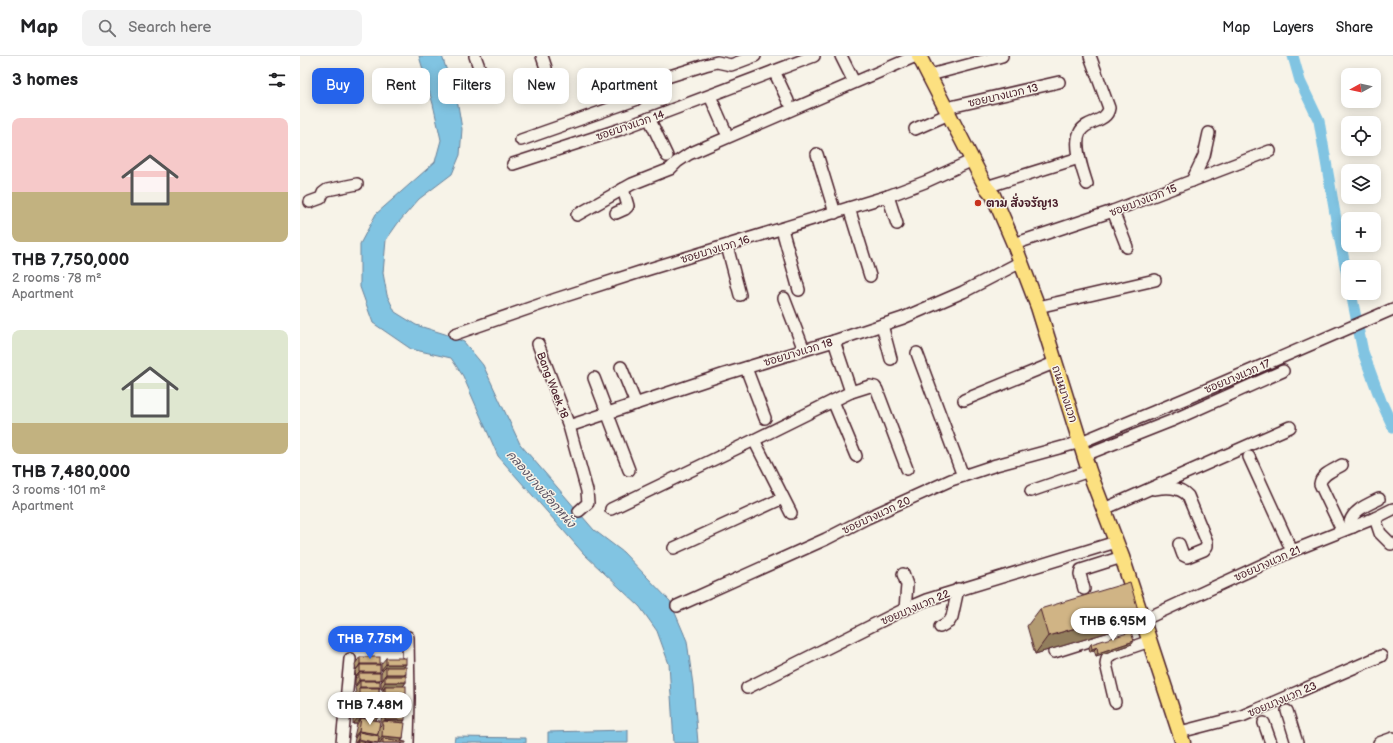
<!DOCTYPE html>
<meta charset="utf-8">
<style>
:root{--surface:#fff;--page:#f2f2f2;--text:#202124;--muted:#757577;--line:#e0e0e0;--accent:#2563eb}
body{margin:0;font-family:"Balsamiq Sans","Playpen Sans Thai",sans-serif;background:var(--page);color:var(--text);height:100vh;display:flex;flex-direction:column;font-size:15px;white-space:nowrap}
*{box-sizing:border-box;margin:0}
p{font-size:13px;color:var(--muted)}
.icon{flex:none;width:22px;height:22px;fill:none;stroke:currentColor;stroke-width:2;stroke-linecap:round;stroke-linejoin:round}
.map{position:relative;flex:1;overflow:hidden}
.details{display:flex;flex-direction:column;background:var(--surface);width:300px}
.details>*{flex:none}
.guide{position:absolute;left:12px;top:12px;width:380px;height:36px;display:flex;gap:8px}
.needle{width:26px;rotate:262deg}
.controls{position:absolute;left:1041px;top:12px;display:grid;gap:8px}
.controls a{display:grid;place-items:center;width:40px;height:40px;border-radius:8px;background:var(--surface);box-shadow:0 2px 10px #0003;font-size:20px}
.price{position:absolute;translate:-50% -34px;padding:0 9px;border-radius:14px;background:#fff;color:#222;font-size:13px;line-height:26px;filter:drop-shadow(0 1px 2px #0008)}
.price::after{content:'';position:absolute;left:50%;top:24px;width:12px;height:9px;margin-left:-6px;background:inherit;clip-path:polygon(0 0,100% 0,50% 100%)}
.price.active{background:var(--accent);color:#fff}
ul{padding:0;list-style:none}
li{display:grid;align-content:center;gap:8px;height:212px;padding:0 12px}
li span{display:grid;place-items:center;height:124px;border-radius:8px;color:#555}
li>.icon{margin-inline-start:auto}
span .icon{width:72px;height:72px;fill:#fffc;stroke-width:1}
li b{font-size:17px}
h2{display:flex;justify-content:space-between;align-items:center;height:48px;padding:0 12px;font-size:17px}
.chip{padding:0 14px;border-radius:8px;background:var(--surface);box-shadow:0 2px 10px #0003;font-size:14px;line-height:36px}
.chip.active{background:var(--accent);color:#fff}
header{display:flex;align-items:center;gap:24px;box-sizing:border-box;height:56px;padding:0 20px;background:var(--surface);border-bottom:1px solid var(--line)}
header strong{font-size:19px}
nav{display:flex;gap:22px;margin-inline-start:auto;font-size:14px}
.search{width:280px;height:36px;background:var(--page);display:flex;align-items:center;gap:10px;box-sizing:border-box;padding:0 14px;border-radius:8px;color:var(--muted);font-size:15px}
main{display:flex;flex:1;min-height:0}
.map>svg:first-child{display:block}
</style>
<header>
<strong>Map</strong>
<div class="search"><svg class="icon" aria-label="search" viewBox="0 0 24 24"><circle cx="10" cy="10" r="6"/><path d="M15 15l6 6"/></svg>Search here</div>
<nav><a>Map</a><a>Layers</a><a>Share</a></nav>
</header>
<main>
<section class="details">
<h2>3 homes<svg class="icon" aria-label="filters" viewBox="0 0 24 24"><path d="M4 7h16M4 17h16"/><circle cx="9" cy="7" r="2"/><circle cx="15" cy="17" r="2"/></svg></h2>
<ul>
<li><span style="background:linear-gradient(#f6c9c9 60%,#c2b280 0)"><svg class="icon" aria-label="home" viewBox="0 0 24 24"><path d="M3 11l9-7 9 7M6 9v11h12V9"/></svg></span><div><b>THB 7,750,000</b><p>2 rooms · 78 m²</p><p>Apartment</p></div></li>
<li><span style="background:linear-gradient(#dfe7d0 75%,#c2b280 0)"><svg class="icon" aria-label="home" viewBox="0 0 24 24"><path d="M3 11l9-7 9 7M6 9v11h12V9"/></svg></span><div><b>THB 7,480,000</b><p>3 rooms · 101 m²</p><p>Apartment</p></div></li>
</ul>
</section>
<div class="map">
<svg width="1093" height="687" viewBox="0 0 1093 687">
<rect width="100%" height="100%" fill="#f7f3e8"/>
<filter id="ink" filterUnits="userSpaceOnUse"><feTurbulence type="fractalNoise" baseFrequency=".025" numOctaves="2"/><feDisplacementMap in="SourceGraphic" scale="8" xChannelSelector="R" yChannelSelector="G"/><feConvolveMatrix kernelMatrix="1 2 1 2 8 2 1 2 1" color-interpolation-filters="sRGB"/></filter>
<g filter="url(#ink)">
<g fill="#81c4e2" stroke="#6b8299">
<path d="M119 0H142L158 49 162 73 160 99 152 118 119 143 98 167 86 184 83 217 87 239 95 256 116 269 145 278 164 286 183 309 220 388 294 474 323 496 370 545 387 585 393 629 398 687H374L369 608 357 575 340 551 284 498 198 400 163 320 151 302 111 293 73 267 60 231V188L76 158 135 106 141 84 133 48Z"/>
<path d="M328 674V687H248V676Z"/>
<path d="M155 681 226 682V687H154Z"/>
</g>
<g fill="none" stroke-linecap="round" stroke-linejoin="round">
<g stroke="#81c4e2" stroke-width="11">
<path d="M993 0 1000 25 1019 65 1038 175 1048 224"/>
<path d="M1051 237 1063 296 1081 345 1093 371"/>
</g>
<defs>
<g id="minor">
<path d="M175 0 187 33"/>
<path d="M242 0 246 12"/>
<path d="M541 0 553 24"/>
<path d="M474 15 488 45"/>
<path d="M630 19 702 0"/>
<path d="M410 40 425 74"/>
<path d="M646 52 759 26"/>
<path d="M349 62 367 100"/>
<path d="M615 73 649 58"/>
<path d="M221 84 335 44 342 38 346 30 354 25 405 9 417 6 431 9 455 0"/>
<path d="M517 98 535 157"/>
<path d="M213 108 321 73 514 0"/>
<path d="M892 125 904 100 909 77"/>
<path d="M787 128C783 115 773 89 780 76 786 64 807 67 809 52L790 0"/>
<path d="M686 131 779 102"/>
<path d="M588 140 597 168"/>
<path d="M10 146 21 142 23 137 27 134 57 128"/>
<path d="M549 152 570 220"/>
<path d="M813 155 827 191"/>
<path d="M316 157 325 153 328 150 323 133"/>
<path d="M277 159 332 128 370 113 377 106 389 98 616 0"/>
<path d="M482 173 499 234"/>
<path d="M714 188 813 155 970 95"/>
<path d="M427 190 440 239"/>
<path d="M484 242 504 294"/>
<path d="M738 251 855 224"/>
<path d="M582 269 591 303"/>
<path d="M155 278 256 243 346 214 588 140 625 126 673 104"/>
<path d="M238 288 269 370 287 435 288 447 279 455"/>
<path d="M617 297 663 420"/>
<path d="M321 311 336 348"/>
<path d="M446 312 465 362"/>
<path d="M294 322 329 414"/>
<path d="M551 336 570 330 575 331 577 334 607 413"/>
<path d="M664 344 754 307"/>
<path d="M533 345 556 400"/>
<path d="M269 370 425 318 534 285 603 262 663 236 721 206"/>
<path d="M454 384 491 457"/>
<path d="M785 399 871 365 983 315"/>
<path d="M949 401 992 495"/>
<path d="M1042 409C1034 414 1021 418 1020 428L1042 474"/>
<path d="M854 433C866 431 879 430 888 440L907 486V490L904 494 887 501 883 499 879 488"/>
<path d="M731 435 789 415"/>
<path d="M311 453 454 384 551 336 534 285"/>
<path d="M804 453 990 371"/>
<path d="M1075 462 1080 477 1091 488"/>
<path d="M1053 471 1050 466C1053 454 1069 448 1079 443"/>
<path d="M374 492 483 442"/>
<path d="M603 518 607 529 605 553"/>
<path d="M784 533 780 518 781 514 822 501"/>
<path d="M377 550 526 483 567 462 651 424 696 409 781 386 887 342 1093 253"/>
<path d="M843 564 992 495 1075 462 1093 453"/>
<path d="M640 571 649 566 652 561 658 533"/>
<path d="M754 596 827 573 828 571 825 558 826 555"/>
<path d="M447 632 605 553 626 544 816 486"/>
<path d="M815 646 806 608 807 602 812 598 850 585"/>
<path d="M987 655 997 687"/>
<path d="M964 667 971 687"/>
<path d="M880 676 942 660 1081 600"/>
<path d="M42 687 50 603"/>
<path d="M108 687 109 642 108 581"/>
<path d="M1079 687 1093 682"/>
</g>
<path id="major" d="M619 0 686 131 693 139 714 188 738 251 789 415 822 501 883 687"/>
</defs>
<use href="#minor" stroke="#4a1f2b" stroke-width="14"/>
<use href="#major" stroke="#4a1f2b" stroke-width="17"/>
<use href="#minor" stroke="#f7f3e8" stroke-width="11"/>
<use href="#major" stroke="#fce080" stroke-width="14"/>
</g>
<g fill="#b39b72" stroke="#4a1f2b">
<path d="M740 553 826 571 735 598 727 570Z"/>
<path d="M791 588H832L796 600 794 594 790 596 789 591Z"/>
<path d="M60 601 79 609 80 616 79 617V625L80 631 79 633V653L77 655 78 661 76 664 79 671 81 669V664L82 661H81V655L83 652H81V645L82 643H81V637L84 633H81V626L83 624H81V617L83 614H81V608L86 602 104 611 105 620 106 626 103 630 104 639 103 667V682L101 685 106 687H54L55 682 54 681 57 668H53V661L55 659H54V639L56 637 55 631 56 630H55V624L56 622 55 616 56 614 55 608Z"/>
</g>
<g fill="#927e5d" stroke="#4a1f2b">
<path d="M838 554 826 571 735 598 748 580Z"/>
<path d="M834 585 832 588 796 600 798 597Z"/>
<path d="M797 591 794 594 790 596 792 593Z"/>
<path d="M60 608H80L76 614 60 609 56 614Z"/>
<path d="M86 608H106L102 614 86 611 83 614H81Z"/>
<path d="M60 616H80L76 622 59 617 55 622Z"/>
<path d="M86 618H106L102 624 85 620 83 624H81Z"/>
<path d="M59 624H80L75 630 60 625 56 630H55Z"/>
<path d="M85 626H106L102 632 85 630 84 633H81Z"/>
<path d="M60 631H80L76 637 59 633Z"/>
<path d="M85 637H106L102 643 85 639 82 643H81Z"/>
<path d="M85 646H106L102 652 85 649 83 652H81Z"/>
<path d="M58 653H79L74 659 58 655 55 659H54Z"/>
<path d="M85 655H106L101 661 85 658 82 661H81Z"/>
<path d="M78 661 74 667 61 662 57 668H53L58 662Z"/>
<path d="M85 664H105L101 670 83 667Z"/>
<path d="M59 675 78 678 74 685 59 676 55 682 54 681Z"/>
<path d="M82 680 103 682 100 687 83 682 80 687 78 686Z"/>
<path d="M58 683 78 687H57L58 684 56 687H55Z"/>
</g>
<g fill="#d0b485" stroke="#4a1f2b">
<path d="M830 526 838 554 748 580 740 553Z"/>
<path d="M831 576 834 585 798 597 797 591 792 593 791 588Z"/>
<rect x="60" y="601" width="20" height="7"/>
<rect x="86" y="602" width="20" height="6"/>
<rect x="60" y="609" width="20" height="7"/>
<rect x="86" y="611" width="20" height="7"/>
<rect x="59" y="617" width="21" height="7"/>
<rect x="85" y="620" width="21" height="6"/>
<rect x="60" y="625" width="20" height="6"/>
<rect x="85" y="630" width="21" height="7"/>
<path d="M59 632H79V653H58V640H71L59 639Z"/>
<rect x="85" y="639" width="21" height="7"/>
<path d="M106 648V655H85V649Z"/>
<path d="M58 655H78V661L58 662Z"/>
<path d="M105 657V664H85V658Z"/>
<path d="M61 662 80 665 78 678 59 675Z"/>
<path d="M83 665 105 667 103 682 82 680Z"/>
<path d="M59 676 79 680 78 687 58 683Z"/>
<path d="M83 682 106 686V687H83Z"/>
<path d="M58 684 72 687H57Z"/>
</g>
</g>
<circle fill="#c8321e" stroke="#f7f3e8" stroke-width="1.5" cx="678" cy="147" r="4"/>
<g text-anchor="middle" stroke-width="3" stroke-linejoin="round" paint-order="stroke">
<g font-size="11" fill="#4a1f2b" stroke="#f7f3e8">
<text transform="translate(703 39) rotate(-13)" y="4">ซอยบางแวก 13</text>
<text transform="translate(330 69) rotate(-19)" y="4">ซอยบางแวก 14</text>
<text transform="translate(843 144) rotate(-21)" y="4">ซอยบางแวก 15</text>
<text transform="translate(415 193) rotate(-17)" y="4">ซอยบางแวก 16</text>
<text transform="translate(498 296) rotate(-17)" y="4">ซอยบางแวก 18</text>
<text transform="translate(937 320) rotate(-23)" y="4">ซอยบางแวก 17</text>
<text transform="translate(253 329) rotate(69)" y="4">Bang Waek 18</text>
<text transform="translate(765 338) rotate(72)" y="4">ถนนบางแวก</text>
<text transform="translate(576 459) rotate(-25)" y="4">ซอยบางแวก 20</text>
<text transform="translate(967 507) rotate(-24)" y="4">ซอยบางแวก 21</text>
<text transform="translate(615 551) rotate(-23)" y="4">ซอยบางแวก 22</text>
<text transform="translate(982 643) rotate(-23)" y="4">ซอยบางแวก 23</text>
</g>
<g font-size="11" font-weight="bold" fill="#4a1f2b" stroke="#f7f3e8" text-anchor="start">
<text x="686" y="151">ตาม สั่งจรัญ13</text>
</g>
<g font-size="12" font-style="italic" fill="#5a5162" stroke="#f7f3e8">
<text transform="translate(241 433) rotate(49)" y="4">คลองบางเชือกหนัง</text>
</g>
</g>
</svg>
<div class="controls">
<a><svg class="needle" viewBox="-14 -14 28 28"><path d="M0-13l5 13h-10z" fill="#e53935"/><path d="M0 13l5-13h-10z" fill="#757577"/></svg></a>
<a><svg class="icon" aria-label="locate" viewBox="0 0 24 24"><circle cx="12" cy="12" r="6"/><path d="M12 2v4M12 18v4M2 12h4M18 12h4"/></svg></a>
<a><svg class="icon" aria-label="layers" viewBox="0 0 24 24"><path d="M12 4l9 5-9 5-9-5zM3 14l9 5 9-5"/></svg></a>
<a>+</a>
<a>−</a>
</div>
<b class="price" style="left:813px;top:586px">THB 6.95M</b>
<b class="price active" style="left:70px;top:604px">THB 7.75M</b>
<b class="price" style="left:70px;top:670px">THB 7.48M</b>
<div class="guide">
<a class="chip active">Buy</a>
<a class="chip">Rent</a>
<a class="chip">Filters</a>
<a class="chip">New</a>
<a class="chip">Apartment</a>
</div>
</div>
</main>
